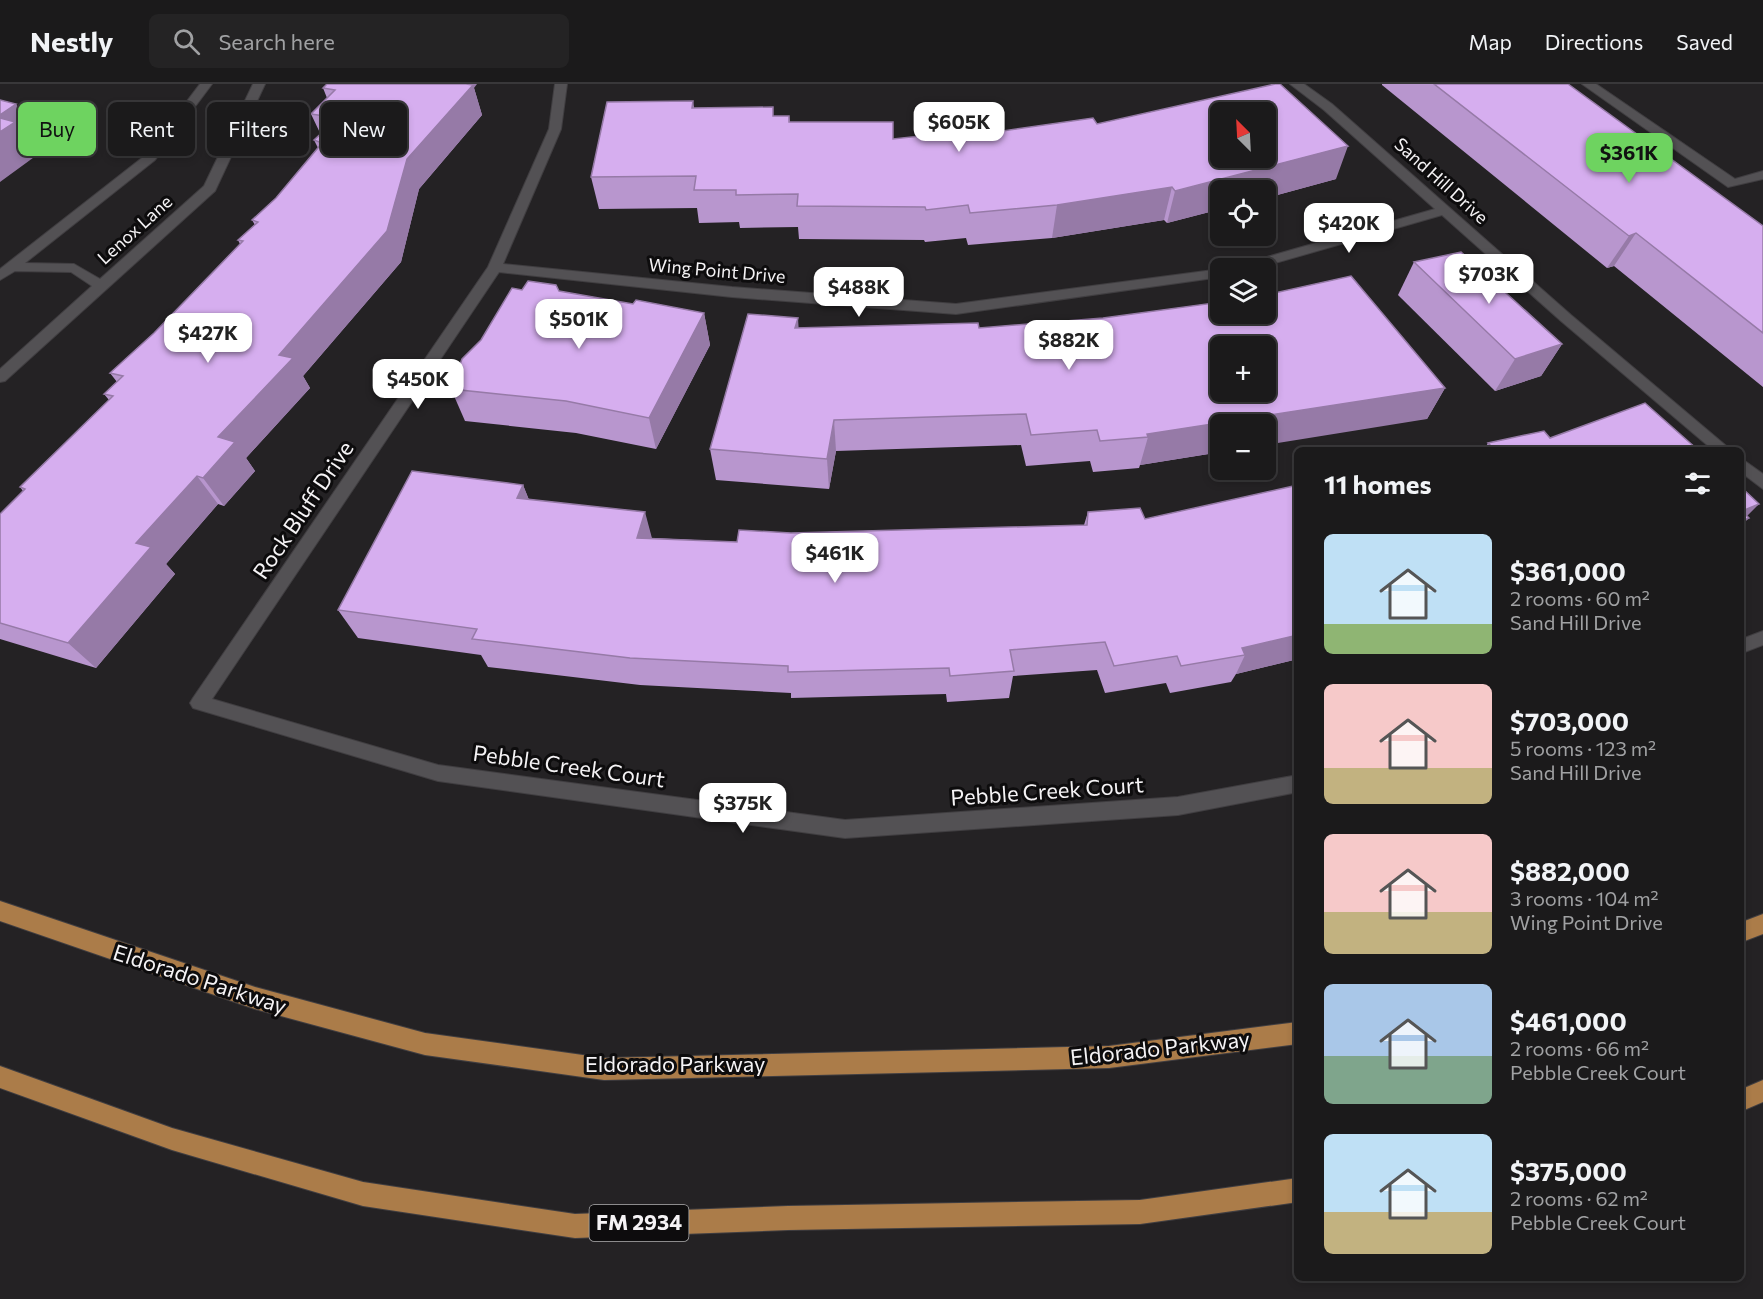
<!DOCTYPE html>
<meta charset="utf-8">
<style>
:root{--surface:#1b1a1b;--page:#242324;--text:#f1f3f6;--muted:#a0a1a3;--line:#39383a;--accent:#6ed360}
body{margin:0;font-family:Commissioner,sans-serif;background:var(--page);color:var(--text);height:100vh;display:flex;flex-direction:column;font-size:22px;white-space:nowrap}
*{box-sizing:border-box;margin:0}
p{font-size:20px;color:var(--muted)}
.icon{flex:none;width:33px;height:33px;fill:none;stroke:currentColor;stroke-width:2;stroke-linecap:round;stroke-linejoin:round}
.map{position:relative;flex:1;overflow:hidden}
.drawer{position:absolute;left:1294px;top:363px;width:450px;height:834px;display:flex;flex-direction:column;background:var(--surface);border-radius:9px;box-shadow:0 3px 9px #0003,0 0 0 2px var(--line)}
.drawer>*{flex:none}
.hud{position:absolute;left:18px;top:18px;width:570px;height:54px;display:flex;gap:12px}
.needle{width:39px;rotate:336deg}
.tools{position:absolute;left:1210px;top:18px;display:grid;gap:12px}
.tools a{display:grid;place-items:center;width:66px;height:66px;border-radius:9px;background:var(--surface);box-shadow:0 3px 9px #0003,0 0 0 2px var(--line);font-size:30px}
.price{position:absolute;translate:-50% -51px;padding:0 14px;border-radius:12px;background:#fff;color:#222;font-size:20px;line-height:39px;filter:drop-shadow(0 2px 3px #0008)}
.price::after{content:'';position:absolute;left:50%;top:36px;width:18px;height:14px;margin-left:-9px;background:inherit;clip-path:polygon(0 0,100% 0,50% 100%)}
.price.current{background:var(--accent);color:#111}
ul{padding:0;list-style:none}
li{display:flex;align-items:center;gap:18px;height:150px;padding:0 30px}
li span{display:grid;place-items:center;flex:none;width:168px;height:120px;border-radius:9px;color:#555}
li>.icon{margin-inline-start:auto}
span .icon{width:72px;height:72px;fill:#fffc;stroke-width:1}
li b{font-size:26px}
h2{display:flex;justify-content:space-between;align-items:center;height:72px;padding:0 30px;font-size:26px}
.chip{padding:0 21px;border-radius:9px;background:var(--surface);box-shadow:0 3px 9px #0003,0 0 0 2px var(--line);font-size:21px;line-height:54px}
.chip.current{background:var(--accent);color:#111}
header{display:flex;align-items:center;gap:36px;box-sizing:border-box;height:84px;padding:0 30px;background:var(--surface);border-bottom:2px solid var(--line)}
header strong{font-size:28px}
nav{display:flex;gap:33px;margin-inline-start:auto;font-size:21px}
.search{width:420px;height:54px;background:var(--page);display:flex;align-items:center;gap:15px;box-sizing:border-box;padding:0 21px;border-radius:9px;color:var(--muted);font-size:22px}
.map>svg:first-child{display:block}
</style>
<header>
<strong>Nestly</strong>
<div class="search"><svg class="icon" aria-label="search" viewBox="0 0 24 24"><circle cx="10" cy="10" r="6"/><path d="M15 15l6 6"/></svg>Search here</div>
<nav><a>Map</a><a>Directions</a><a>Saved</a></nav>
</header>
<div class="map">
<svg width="1763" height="1215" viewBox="0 0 1763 1215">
<rect width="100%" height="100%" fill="#242224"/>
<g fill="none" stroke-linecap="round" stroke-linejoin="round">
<defs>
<path id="service" d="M1582 0H1596L1735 95 1763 87V95L1728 103Z"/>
<g id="minor">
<path d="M200 0H212L155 76 25 179 74 180 100 195 204 102 253 0H265L215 107 5 297 0 298V285L92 202 71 188 15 187 0 196V185L147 70Z"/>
<path d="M555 0H567L561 45 503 180 732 203 956 220 1221 185V193L956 230 732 213 499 188 212 615 438 681 845 736 1178 713 1298 691V708L1178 731 845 754 438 697 193 624 190 619 193 614 488 183 549 45Z"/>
<path d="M1290 0H1304L1332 20 1571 231 1731 366H1713L1561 237 1442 131 1258 184H1238L1239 181 1435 125 1324 26Z"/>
<path d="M1742 375 1763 390V405L1742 389Z"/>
<path d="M1763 547V561L1742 569V555Z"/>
</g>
<g id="primary">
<path d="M0 817 255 903 425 949 604 974 1109 962 1298 938V960L1109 984 604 996 425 971 255 925 0 837Z"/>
<path d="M1763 830V850L1742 858V838Z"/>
<path d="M0 982 172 1044 363 1098 575 1130 788 1122 1140 1116 1298 1094V1118L1140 1140 788 1146 575 1154 363 1122 172 1066 0 1004Z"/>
<path d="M1763 996V1018L1742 1027V1005Z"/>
</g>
</defs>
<use href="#service" stroke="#403e41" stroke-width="2"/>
<use href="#minor" stroke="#403e41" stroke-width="2"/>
<use href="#primary" stroke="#403e41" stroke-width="2"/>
<use href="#service" fill="#535154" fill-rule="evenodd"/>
<use href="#minor" fill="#535154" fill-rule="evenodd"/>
<use href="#primary" fill="#ab7c49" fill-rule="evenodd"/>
</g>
<g fill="#b896ce">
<path d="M1382 0H1568L1763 142V303L1614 182 1607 184 1382 1Z"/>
<path d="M323 4H474L482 31 419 105 401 178 303 292 310 304 246 374 255 387 224 422 218 420 166 480 175 490 96 584 0 555V430L23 407 20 403 109 316 104 310 117 298 110 289 154 249 240 160 238 156 255 141 252 136 276 114 318 64 314 56 321 51 311 30 327 14Z"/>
<path d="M693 17 694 24 774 32H789L790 38 893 55 996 48 1097 40 1336 95 1266 114V106H1221V125L1167 139 1164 136 1052 154 968 161 966 154 925 158 924 156 799 155 798 143 740 144 739 138 699 139 697 124 599 125 591 93Z"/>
<path d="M1414 178 1562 260 1541 292 1495 307 1398 211Z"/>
<path d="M522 206 559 207 633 220 704 229 710 261 656 365 576 349 465 337 451 305Z"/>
<path d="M799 244H979L1445 304 1427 335 1221 340V368L1140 381 1139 384 1093 388 1090 377 1026 382 1021 361 836 367 829 405 716 396 710 365Z"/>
<path d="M1550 354 1698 366H1484L1488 359Z"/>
<path d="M523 401 529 416 652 454 737 458 791 449 1084 441 1088 428 1145 435 1298 575 1236 590 1231 598 1170 609 1166 599 1105 609 1097 586 1013 592 1009 614 947 618 946 610 791 614V609L640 601 488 583 481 571 358 554 338 526Z"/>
</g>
<g fill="#967aa7">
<path d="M444 0H477L474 4 482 31 419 105 401 178 303 292 310 304 246 374 255 387 224 422 203 394 218 353 279 271Z"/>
<path d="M16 20 39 53 29 60 37 71 0 98V31Z"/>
<path d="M1348 62 1336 95 1266 114V106H1221V125L1167 139 1175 107Z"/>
<path d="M1172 103 1164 136 1052 154 1057 121Z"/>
<path d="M1636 149 1614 182 1607 184 1629 152Z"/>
<path d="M704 229 710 261 656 365 649 334Z"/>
<path d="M798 234 800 266 795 244Z"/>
<path d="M1562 260 1541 292 1495 307 1515 275Z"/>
<path d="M1445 304 1427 335 1266 361V340H1221V368L1140 381 1148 353 1147 350Z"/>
<path d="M834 336 836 367 829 405 827 375Z"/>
<path d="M197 392 218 420 166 480 175 490 96 584 68 559 136 459Z"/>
<path d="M523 401 535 431 517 414Z"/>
<path d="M1759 420 1742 437 1749 434 1742 441V427Z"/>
<path d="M645 428 653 458 637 454Z"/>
<path d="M1298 551V575L1236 590 1245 571 1242 564Z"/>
</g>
<g fill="#d6aeef" stroke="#967aa7" stroke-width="1.5" fill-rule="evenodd">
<path d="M327 0H466L473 1 407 75 387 147 279 271 293 274 218 353 235 358 203 394 197 392 136 459 151 463 68 559 0 539V430L25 405 20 403 113 312 104 310 123 292 110 289 154 249 243 157 238 156 258 138 252 136 276 114 322 59 314 56 338 34 311 30 335 6 323 4Z"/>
<path d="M1275 0H1280L1348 62 1175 107 1172 103 1057 121 970 129 968 121 926 126 925 123 797 122 798 110 736 111V106H694L696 92 591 93 607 18 693 17 692 24 773 23V32H789V38H893V55L995 44 996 48 1093 34 1097 40ZM1221 28H1266V74H1221Z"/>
<path d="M1434 0H1568L1763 142V249L1636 149 1629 152Z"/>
<path d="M0 16 16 20 0 31Z"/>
<path d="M0 34 15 38 0 48Z"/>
<path d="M1461 168 1562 260 1515 275 1414 178Z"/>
<path d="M1351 192 1445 304 1147 350 1148 353 1100 357 1097 346 1031 351 1026 330 834 336 827 375 710 365 748 230 798 234 795 244 978 239 979 244 1103 234 1221 218V230H1266V211ZM1221 262H1266V308H1221Z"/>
<path d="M528 197 556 201 559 207 633 220 636 216 704 229 649 334 566 317 451 305 462 275 481 256 512 204 522 206Z"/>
<path d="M1645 319 1698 366H1495L1488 359 1544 347 1550 354Z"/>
<path d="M412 387 523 401 517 414 645 428 637 454 737 458 739 446 791 449 1087 441 1088 428 1140 424 1145 435 1298 401V551L1242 564 1245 571 1181 582 1177 572 1114 582 1105 558 1010 566 1014 587 950 592 949 584 788 588V582L630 574 472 555 477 545 338 526Z"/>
<path d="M1742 404 1759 420 1742 427 1749 434 1742 437Z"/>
</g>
<g text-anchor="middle" stroke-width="6" stroke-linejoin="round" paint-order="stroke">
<g font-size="18" fill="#f5f3f5" stroke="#0d0c0d">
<text transform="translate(1441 97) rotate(42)" y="6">Sand Hill Drive</text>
<text transform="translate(135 146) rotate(-42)" y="6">Lenox Lane</text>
<text transform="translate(717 187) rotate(5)" y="6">Wing Point Drive</text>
</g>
<rect fill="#0d0c0d" stroke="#afaeaf" stroke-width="1.5" x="589.5" y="1121" width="99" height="36" rx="4.5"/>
<g font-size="21" font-weight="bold" fill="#f5f3f5">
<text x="639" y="1146">FM 2934</text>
</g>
<g font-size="22" fill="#f5f3f5" stroke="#0d0c0d">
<text transform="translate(303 426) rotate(-56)" y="8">Rock Bluff Drive</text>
<text transform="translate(569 682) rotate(8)" y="8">Pebble Creek Court</text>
<text transform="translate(1047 707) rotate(-4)" y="8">Pebble Creek Court</text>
<text transform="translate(200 895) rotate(18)" y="8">Eldorado Parkway</text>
<text transform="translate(1160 964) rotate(-6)" y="8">Eldorado Parkway</text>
<text x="675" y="988">Eldorado Parkway</text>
</g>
</g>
</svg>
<div class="tools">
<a><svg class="needle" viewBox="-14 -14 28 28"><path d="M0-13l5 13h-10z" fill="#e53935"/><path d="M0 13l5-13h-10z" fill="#a0a1a3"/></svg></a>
<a><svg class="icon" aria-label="locate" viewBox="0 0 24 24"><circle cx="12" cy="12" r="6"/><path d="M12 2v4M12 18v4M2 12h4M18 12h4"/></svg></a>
<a><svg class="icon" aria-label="layers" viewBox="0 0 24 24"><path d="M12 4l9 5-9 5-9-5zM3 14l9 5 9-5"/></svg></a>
<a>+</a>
<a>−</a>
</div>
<b class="price" style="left:959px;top:69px">$605K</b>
<b class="price current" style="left:1629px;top:100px">$361K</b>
<b class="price" style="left:1349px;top:170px">$420K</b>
<b class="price" style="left:1489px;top:221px">$703K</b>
<b class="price" style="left:859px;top:234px">$488K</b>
<b class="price" style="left:579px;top:266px">$501K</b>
<b class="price" style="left:208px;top:280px">$427K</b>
<b class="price" style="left:1069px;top:287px">$882K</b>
<b class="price" style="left:418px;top:326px">$450K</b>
<b class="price" style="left:835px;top:500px">$461K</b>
<b class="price" style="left:743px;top:750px">$375K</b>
<div class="hud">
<a class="chip current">Buy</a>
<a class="chip">Rent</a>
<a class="chip">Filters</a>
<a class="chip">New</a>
</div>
<section class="drawer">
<h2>11 homes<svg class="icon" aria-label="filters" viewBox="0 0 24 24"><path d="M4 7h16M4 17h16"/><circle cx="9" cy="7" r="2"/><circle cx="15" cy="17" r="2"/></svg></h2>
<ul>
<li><span style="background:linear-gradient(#bfe0f5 75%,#8fb573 0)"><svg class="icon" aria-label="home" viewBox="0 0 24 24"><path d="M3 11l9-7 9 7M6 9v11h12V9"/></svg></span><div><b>$361,000</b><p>2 rooms · 60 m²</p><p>Sand Hill Drive</p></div></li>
<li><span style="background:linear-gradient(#f6c9c9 70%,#c2b280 0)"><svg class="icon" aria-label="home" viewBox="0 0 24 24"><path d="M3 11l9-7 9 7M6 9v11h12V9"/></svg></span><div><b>$703,000</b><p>5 rooms · 123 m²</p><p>Sand Hill Drive</p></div></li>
<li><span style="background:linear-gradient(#f6c9c9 65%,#c2b280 0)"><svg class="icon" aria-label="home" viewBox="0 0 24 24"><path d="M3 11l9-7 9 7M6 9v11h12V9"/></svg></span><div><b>$882,000</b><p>3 rooms · 104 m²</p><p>Wing Point Drive</p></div></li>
<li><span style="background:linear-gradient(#a9c7e8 60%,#7fa58c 0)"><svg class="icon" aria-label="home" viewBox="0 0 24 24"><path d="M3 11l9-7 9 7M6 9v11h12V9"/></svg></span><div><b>$461,000</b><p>2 rooms · 66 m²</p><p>Pebble Creek Court</p></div></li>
<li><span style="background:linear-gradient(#bfe0f5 65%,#c2b280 0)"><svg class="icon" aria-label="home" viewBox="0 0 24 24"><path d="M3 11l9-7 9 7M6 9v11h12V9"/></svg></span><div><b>$375,000</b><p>2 rooms · 62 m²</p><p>Pebble Creek Court</p></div></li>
</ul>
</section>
</div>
